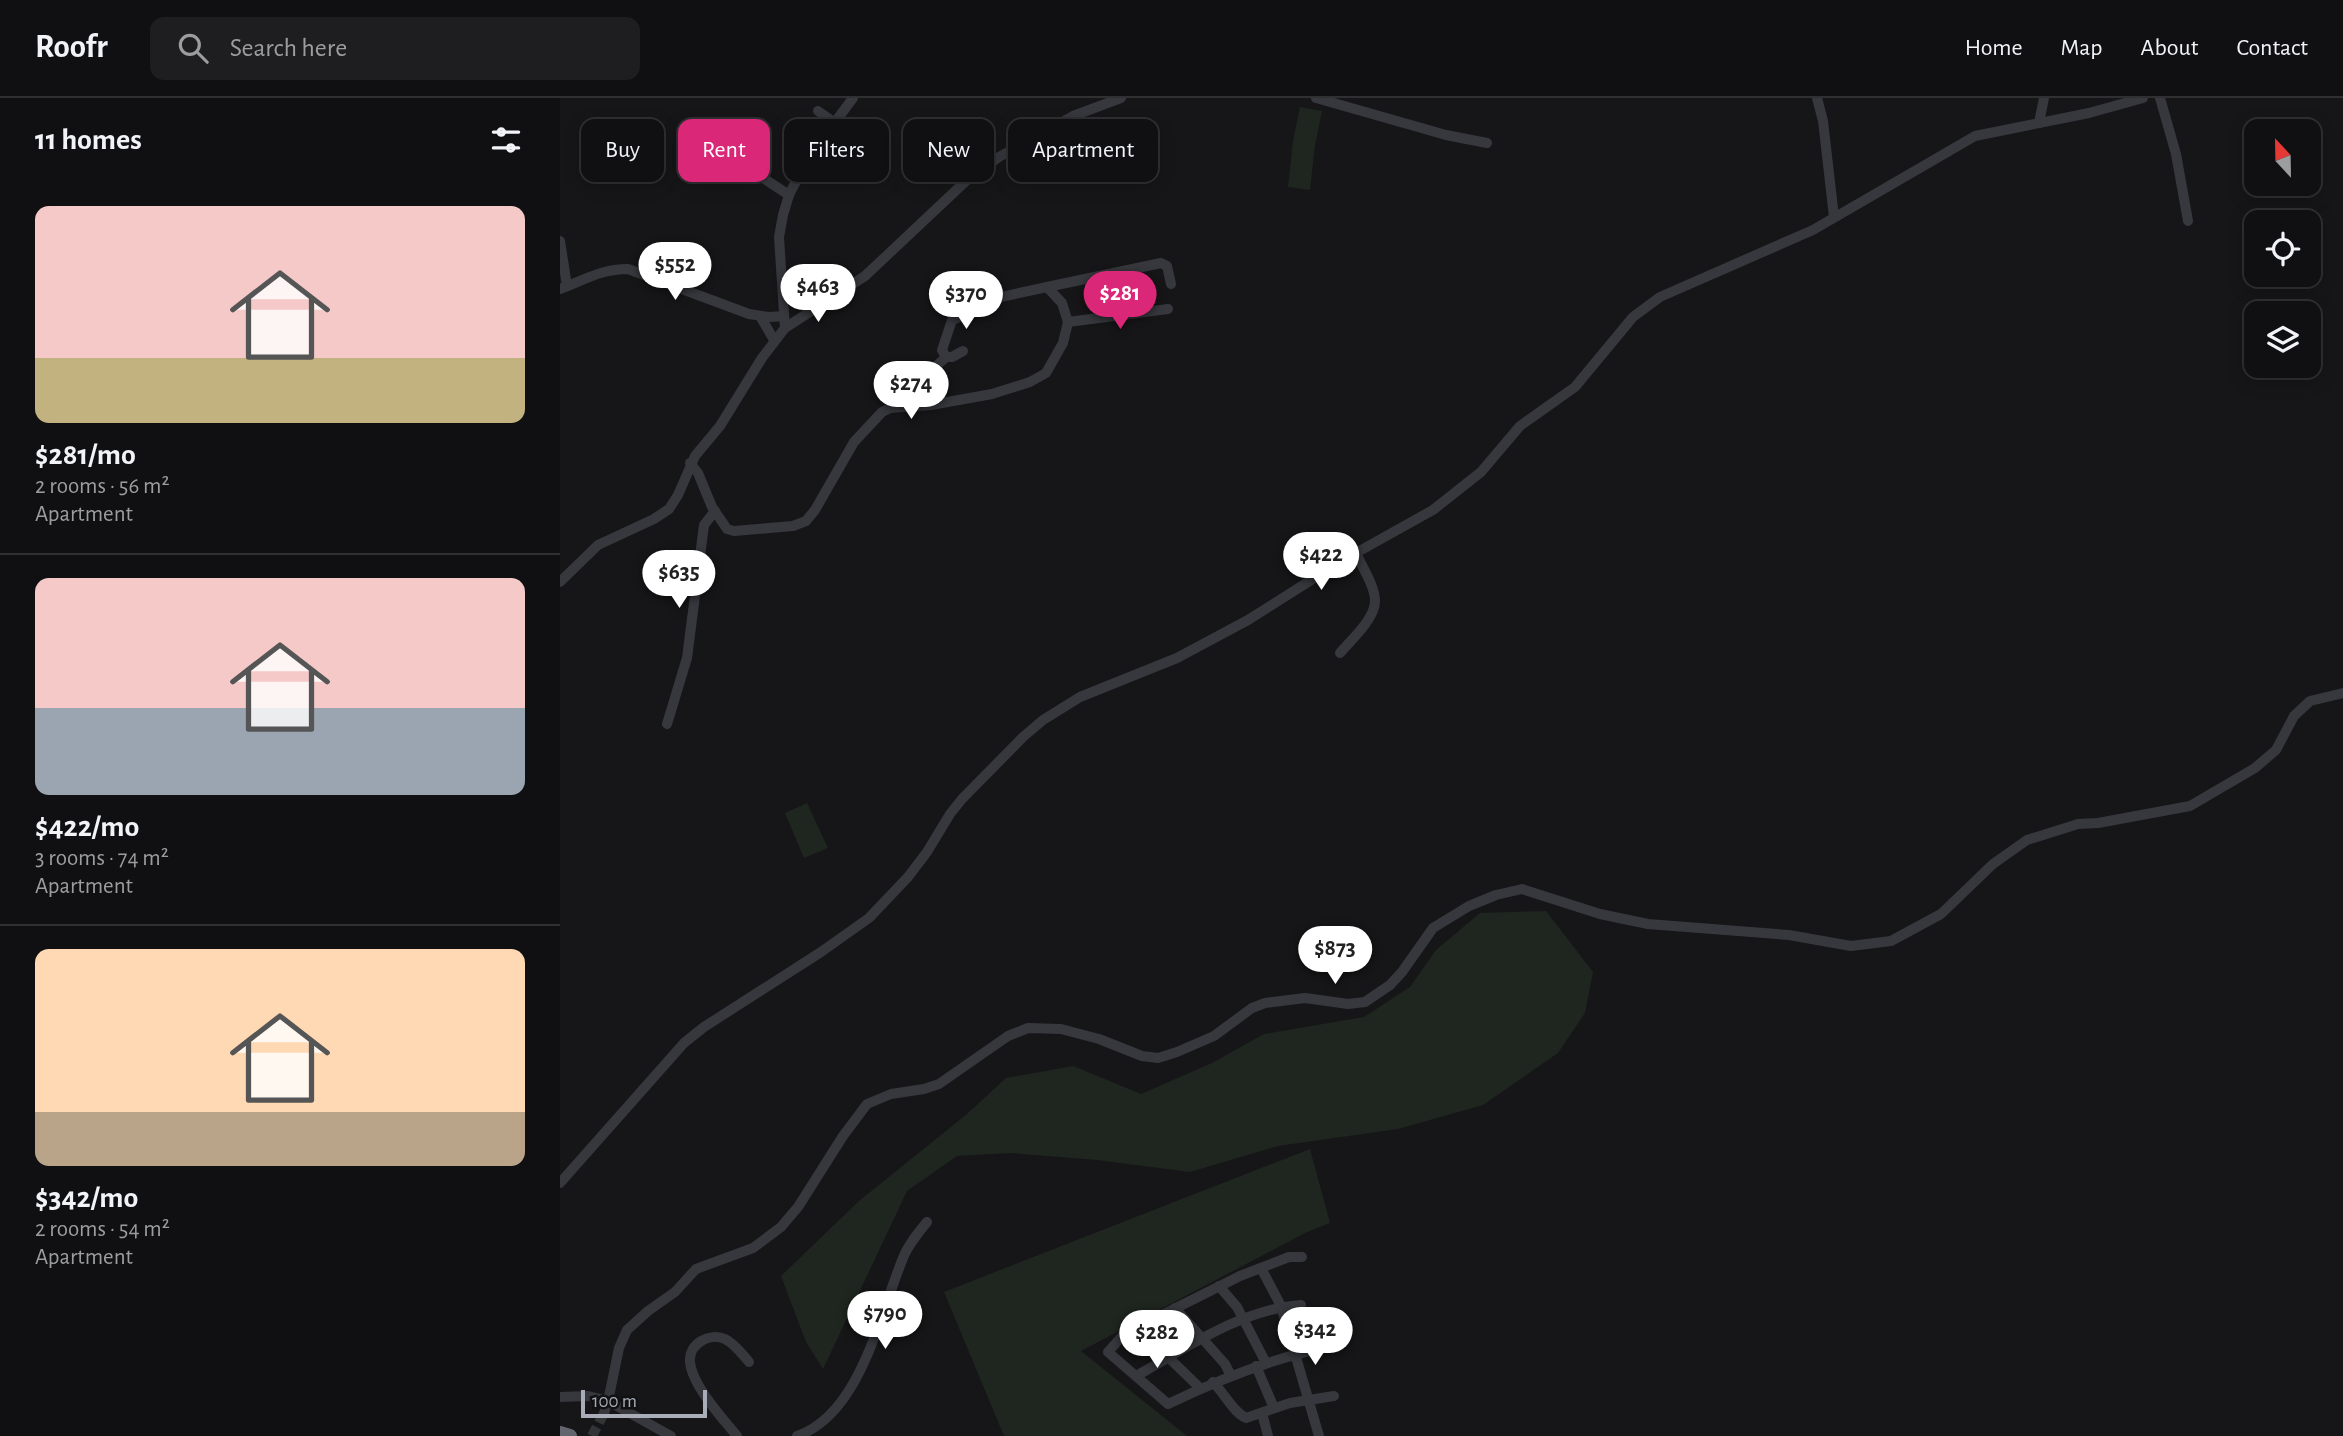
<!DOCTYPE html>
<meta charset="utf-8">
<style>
:root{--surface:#101012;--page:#1e1e20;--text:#f1f3f6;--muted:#9c9d9f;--line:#303032;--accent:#db2777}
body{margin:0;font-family:"Alegreya Sans",sans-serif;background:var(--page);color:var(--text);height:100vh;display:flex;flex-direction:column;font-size:26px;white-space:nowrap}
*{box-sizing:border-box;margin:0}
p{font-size:23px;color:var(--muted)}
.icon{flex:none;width:38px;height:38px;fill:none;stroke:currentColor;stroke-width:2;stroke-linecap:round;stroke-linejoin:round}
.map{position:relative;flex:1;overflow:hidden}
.drawer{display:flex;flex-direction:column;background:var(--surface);width:560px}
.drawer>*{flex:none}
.top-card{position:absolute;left:21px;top:21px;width:665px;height:63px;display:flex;gap:14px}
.needle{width:46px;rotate:338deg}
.tools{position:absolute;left:1684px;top:21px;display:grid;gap:14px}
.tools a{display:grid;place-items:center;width:77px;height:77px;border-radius:14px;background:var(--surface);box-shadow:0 4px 18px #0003,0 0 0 2px var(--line);font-size:35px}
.scale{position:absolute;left:21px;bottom:18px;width:126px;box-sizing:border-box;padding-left:7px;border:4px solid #a8adb8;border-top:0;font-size:19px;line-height:24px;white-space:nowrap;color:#a8adb8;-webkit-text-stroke:5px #111113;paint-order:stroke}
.price{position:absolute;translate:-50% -60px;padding:0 16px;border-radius:24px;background:#fff;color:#222;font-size:23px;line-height:46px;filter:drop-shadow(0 2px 4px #0008)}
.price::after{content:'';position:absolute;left:50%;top:42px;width:21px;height:16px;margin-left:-10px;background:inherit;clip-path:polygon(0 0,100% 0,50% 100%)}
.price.on{background:var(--accent);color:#fff}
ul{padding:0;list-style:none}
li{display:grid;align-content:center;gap:14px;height:371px;padding:0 35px}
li+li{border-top:2px solid var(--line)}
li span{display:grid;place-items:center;height:217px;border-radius:14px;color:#555}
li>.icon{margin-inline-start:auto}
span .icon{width:126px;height:126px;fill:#fffc;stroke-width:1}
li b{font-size:30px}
h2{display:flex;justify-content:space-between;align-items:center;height:84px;padding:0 35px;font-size:30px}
.pill{padding:0 24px;border-radius:14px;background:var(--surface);box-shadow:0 4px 18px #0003,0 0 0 2px var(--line);font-size:24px;line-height:63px}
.pill.on{background:var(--accent);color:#fff}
header{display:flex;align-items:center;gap:42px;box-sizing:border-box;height:98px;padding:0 35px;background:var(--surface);border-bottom:2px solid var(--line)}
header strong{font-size:33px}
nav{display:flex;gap:38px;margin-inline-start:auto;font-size:24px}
.search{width:490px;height:63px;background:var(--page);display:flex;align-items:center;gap:18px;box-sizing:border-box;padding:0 24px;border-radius:14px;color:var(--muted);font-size:26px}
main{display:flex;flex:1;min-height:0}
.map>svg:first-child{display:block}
</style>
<header>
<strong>Roofr</strong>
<div class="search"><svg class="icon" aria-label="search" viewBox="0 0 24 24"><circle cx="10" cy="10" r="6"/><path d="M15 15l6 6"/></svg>Search here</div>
<nav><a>Home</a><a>Map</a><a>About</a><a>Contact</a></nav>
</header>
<main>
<section class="drawer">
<h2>11 homes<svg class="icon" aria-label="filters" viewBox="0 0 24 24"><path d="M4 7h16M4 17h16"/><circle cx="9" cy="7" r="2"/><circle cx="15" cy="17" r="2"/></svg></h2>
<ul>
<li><span style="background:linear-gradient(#f6c9c9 70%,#c2b280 0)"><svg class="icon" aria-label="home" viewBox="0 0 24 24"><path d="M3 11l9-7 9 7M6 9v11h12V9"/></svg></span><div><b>$281/mo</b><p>2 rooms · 56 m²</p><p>Apartment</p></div></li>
<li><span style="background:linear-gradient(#f6c9c9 60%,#9aa5b1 0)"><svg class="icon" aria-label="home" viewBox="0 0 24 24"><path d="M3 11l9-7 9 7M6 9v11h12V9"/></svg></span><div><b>$422/mo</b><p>3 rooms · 74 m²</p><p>Apartment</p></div></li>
<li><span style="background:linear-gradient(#ffd9b3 75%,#b9a48a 0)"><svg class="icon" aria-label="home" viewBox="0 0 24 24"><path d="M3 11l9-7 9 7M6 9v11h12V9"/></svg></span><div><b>$342/mo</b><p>2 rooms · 54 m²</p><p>Apartment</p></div></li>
</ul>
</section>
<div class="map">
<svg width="1783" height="1338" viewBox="0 0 1783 1338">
<rect width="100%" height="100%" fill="#161618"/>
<g fill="#1e261f">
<path d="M740 9 762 13 755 47 750 92 728 89 733 43Z"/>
<path d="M247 705 268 750 244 760 225 715Z"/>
<path d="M986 813 1033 874 1025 915 998 955 923 1007 838 1031 718 1048 630 1074 537 1062 451 1055 397 1058 347 1093 263 1271 246 1244 221 1178 299 1103 407 1016 446 980 513 968 581 996 652 965 704 936 804 919 850 889 876 852 920 815Z"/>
<path d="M750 1051 770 1125 745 1135 521 1253 627 1338H444L384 1194Z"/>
</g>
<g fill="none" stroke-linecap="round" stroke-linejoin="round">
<path stroke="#333438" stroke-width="10" stroke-dasharray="10 5" stroke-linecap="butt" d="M32 1338 44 1315"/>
<g stroke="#37383d" stroke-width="10">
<path d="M756 0 886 37 927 45"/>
<path d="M1257 0 1263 23 1274 119"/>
<path d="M1600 0 1616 56 1628 123"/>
<path d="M258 13 275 25"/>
<path d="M1479 25 1484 0"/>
<path d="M176 62 229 97"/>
<path d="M0 143 7 188"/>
<path d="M0 191C25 182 40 171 68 171L189 216 209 219 224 218"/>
<path d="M200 218 214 242"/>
<path d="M508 224 608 211"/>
<path d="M225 230 219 139 223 117 229 97 247 62 293 0"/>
<path d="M386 259H392L403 253"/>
<path d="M349 308C348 290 374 271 386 259L382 252 392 222 407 216 413 205 487 189"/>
<path d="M130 365 138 375 152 409 167 431 174 433 233 428 246 423 255 412 294 344 322 314 330 310 371 307 432 296 470 284 486 275 503 245 508 224 502 205 487 189 601 165 607 168 611 186"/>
<path d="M0 484 38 447 94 421 109 411 118 397 135 358 160 328 202 260 225 230 305 178 407 82 439 59 513 18 561 0"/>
<path d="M780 555C791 542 815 521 815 503 815 488 802 469 796 455"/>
<path d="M107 626 127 560 144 427 155 413"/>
<path d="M0 1085 124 945 144 929 261 854 309 820 348 779 367 754 390 716 402 701 463 639 483 622 520 599 617 560 688 522 778 465 873 412 921 374 960 328 1015 289 1073 219 1100 199 1253 132 1415 38 1529 15 1583 0"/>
<path d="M742 1159H729L680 1178 564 1236 548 1254 608 1306C660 1281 712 1260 768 1249"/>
<path d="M701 1170 721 1208 759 1338"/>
<path d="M659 1188 677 1209 706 1265"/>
<path d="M615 1210 665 1266 671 1278"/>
<path d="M577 1229 640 1290"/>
<path d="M696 1268 714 1310"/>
<path d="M576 1278C626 1250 682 1211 741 1207"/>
<path d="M653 1284C664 1295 673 1314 686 1320L730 1305 774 1298"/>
<path d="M0 1299 28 1298 48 1303 111 1338"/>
<path d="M44 1315 48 1303 59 1250 67 1232 88 1213 115 1194 136 1171 193 1150 221 1129 238 1109 283 1038 307 1006 331 996 364 991 379 986 448 938 468 930 501 931 539 941 582 958 598 960 617 954 654 938 692 910 705 905 745 900 788 906 805 904 830 887 842 874 873 830 909 808 936 797 962 791 1040 816 1088 826 1229 837 1291 848 1331 843 1381 816 1433 766 1467 742 1518 726 1538 725 1630 708 1695 670 1716 652 1734 618 1750 603 1783 595"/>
<path d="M702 1315 708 1338"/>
<path d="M177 1338C162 1320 132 1287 130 1264 128 1246 150 1234 165 1241 175 1246 182 1256 189 1264"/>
<path d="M237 1338C301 1316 320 1215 343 1160 348 1147 358 1135 367 1124"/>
</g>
<path stroke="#63666e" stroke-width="14" d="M0 1335 10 1338"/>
</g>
</svg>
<div class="tools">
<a><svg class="needle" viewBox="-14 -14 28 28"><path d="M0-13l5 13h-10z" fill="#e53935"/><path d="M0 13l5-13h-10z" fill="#9c9d9f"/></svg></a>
<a><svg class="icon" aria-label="locate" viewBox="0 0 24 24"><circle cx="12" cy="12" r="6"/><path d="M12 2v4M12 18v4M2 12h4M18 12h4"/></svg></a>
<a><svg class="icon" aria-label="layers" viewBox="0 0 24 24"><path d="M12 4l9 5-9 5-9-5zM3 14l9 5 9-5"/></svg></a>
</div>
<div class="scale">100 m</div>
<b class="price" style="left:115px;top:204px">$552</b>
<b class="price" style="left:258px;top:226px">$463</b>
<b class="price" style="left:406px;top:233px">$370</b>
<b class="price on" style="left:560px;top:233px">$281</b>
<b class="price" style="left:351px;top:323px">$274</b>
<b class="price" style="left:761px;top:494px">$422</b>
<b class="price" style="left:119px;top:512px">$635</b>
<b class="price" style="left:775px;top:888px">$873</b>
<b class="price" style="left:325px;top:1253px">$790</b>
<b class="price" style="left:755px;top:1269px">$342</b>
<b class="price" style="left:597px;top:1272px">$282</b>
<div class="top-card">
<a class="pill">Buy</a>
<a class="pill on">Rent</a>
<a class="pill">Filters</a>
<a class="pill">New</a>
<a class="pill">Apartment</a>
</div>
</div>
</main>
